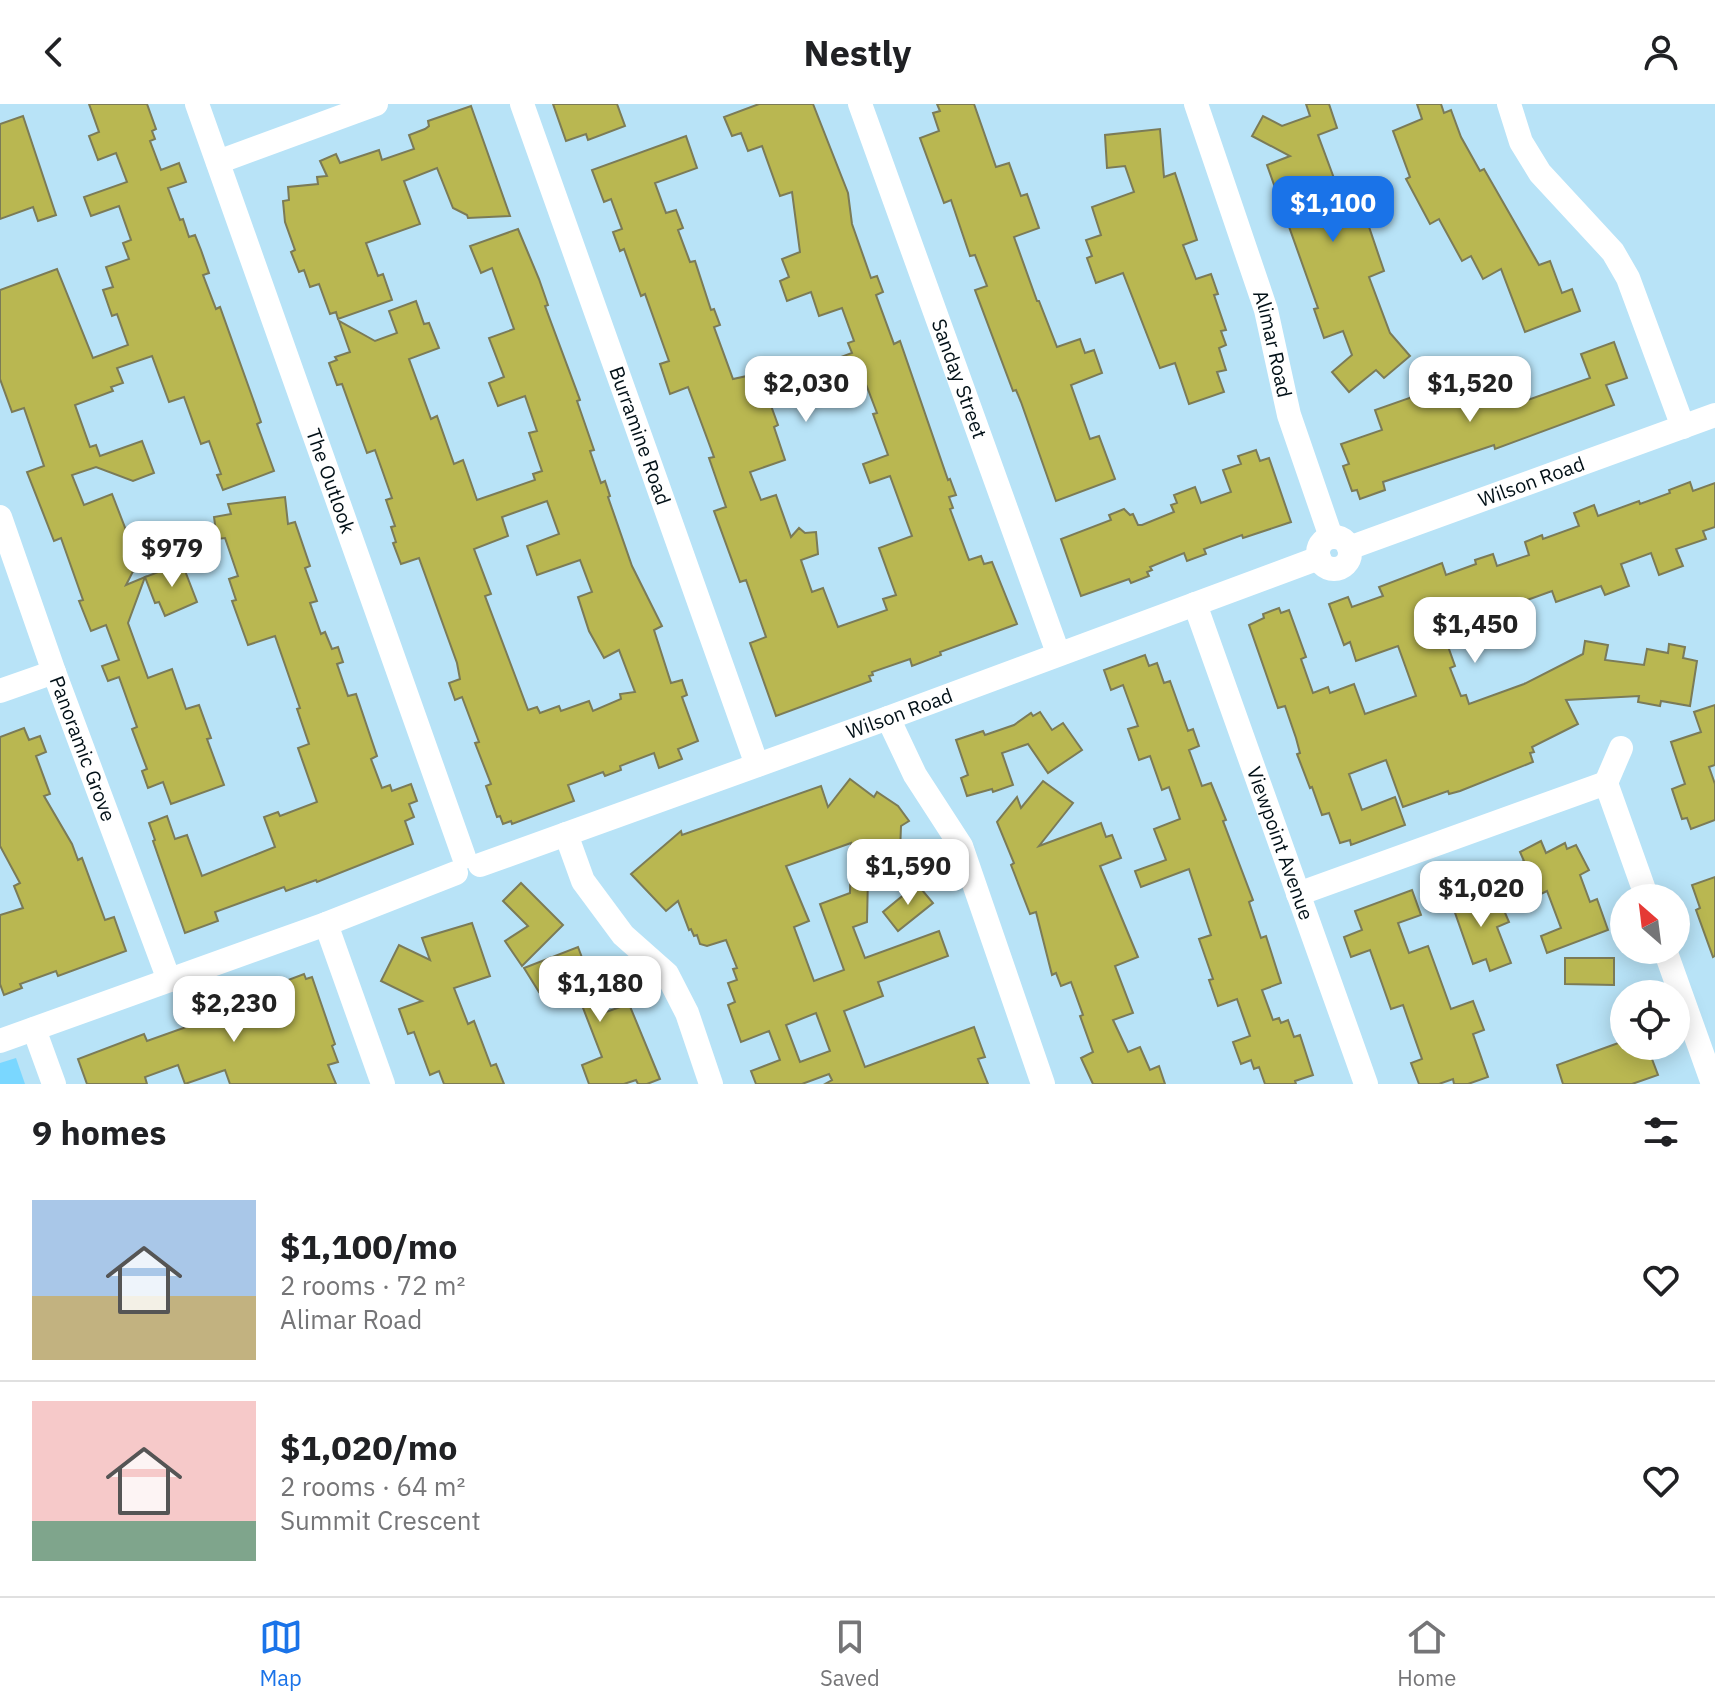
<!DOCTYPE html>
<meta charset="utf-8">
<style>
:root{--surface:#fff;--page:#f6f6f6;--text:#202124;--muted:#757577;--line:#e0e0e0;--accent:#1a73e8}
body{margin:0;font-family:"IBM Plex Sans",sans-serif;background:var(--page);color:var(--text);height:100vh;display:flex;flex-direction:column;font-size:30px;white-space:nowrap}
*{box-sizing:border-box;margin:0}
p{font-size:26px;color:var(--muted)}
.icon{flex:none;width:44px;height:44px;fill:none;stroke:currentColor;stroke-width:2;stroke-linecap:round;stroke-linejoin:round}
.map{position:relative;height:980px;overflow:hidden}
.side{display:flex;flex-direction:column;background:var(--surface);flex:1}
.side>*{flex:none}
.needle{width:52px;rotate:332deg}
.tools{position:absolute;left:1610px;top:780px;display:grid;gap:16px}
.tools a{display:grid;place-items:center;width:80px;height:80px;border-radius:50%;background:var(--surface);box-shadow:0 4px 20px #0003;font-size:40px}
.price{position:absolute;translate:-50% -68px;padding:0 18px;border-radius:16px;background:#fff;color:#222;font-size:26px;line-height:52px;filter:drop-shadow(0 2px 4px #0008)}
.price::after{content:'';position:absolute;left:50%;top:48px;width:24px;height:18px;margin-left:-12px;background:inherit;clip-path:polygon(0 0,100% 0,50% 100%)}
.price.on{background:var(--accent);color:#fff}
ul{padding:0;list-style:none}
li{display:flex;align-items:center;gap:24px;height:200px;padding:0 32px}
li+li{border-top:2px solid var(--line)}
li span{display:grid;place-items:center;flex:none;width:224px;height:160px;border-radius:0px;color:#555}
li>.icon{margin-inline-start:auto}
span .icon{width:96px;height:96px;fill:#fffc;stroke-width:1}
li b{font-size:34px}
h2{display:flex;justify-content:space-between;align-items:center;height:96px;padding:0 32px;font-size:34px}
header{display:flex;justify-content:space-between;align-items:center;height:104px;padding:0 32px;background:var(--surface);font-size:36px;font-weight:700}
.menu{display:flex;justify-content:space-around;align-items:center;height:112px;border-top:2px solid var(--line);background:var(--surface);font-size:22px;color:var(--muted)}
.menu a{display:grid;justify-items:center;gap:4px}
.menu .on{color:var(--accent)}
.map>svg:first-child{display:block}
</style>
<header><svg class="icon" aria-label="back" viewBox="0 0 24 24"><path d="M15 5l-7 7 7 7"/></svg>Nestly<svg class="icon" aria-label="person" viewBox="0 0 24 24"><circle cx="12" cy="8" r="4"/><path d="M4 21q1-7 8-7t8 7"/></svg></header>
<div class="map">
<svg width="1715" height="980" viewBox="0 0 1715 980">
<rect width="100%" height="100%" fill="#b8e3f7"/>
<path fill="#7ad7ff" d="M16 954 25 980H0V959Z"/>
<g fill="#b9b751" stroke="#7b7b57" stroke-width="2" fill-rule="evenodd">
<path d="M89 0H147L156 25 152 27 155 35 150 37 161 66 179 59 186 78 168 84 180 116 183 115 189 133 195 131 201 146 209 169 203 171 216 205 220 203 253 295 261 318 257 320 274 367 223 386 217 371 221 370 209 337 201 340 184 293 169 298 152 252 117 264 123 279 111 283 113 287 75 301 90 343 96 341 100 352 142 337 154 369 133 377 96 363 72 371 84 401 112 390 131 439 144 446 126 481 145 473 128 519 148 574 172 565 186 605 199 601 211 634 207 635 224 681 171 700 163 678 148 684 142 667 147 665 132 625 137 623 119 573 108 577 102 562 119 556 106 521 91 527 79 497 83 496 61 434 54 437 27 368 44 362 24 304 12 308 0 275V186L57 165 93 254 128 241 117 210 112 212 103 186 113 183 106 163 129 155 123 139 131 136 119 102 91 112 84 93 127 78 116 49 98 56 89 32 99 28Z"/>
<path d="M553 0H617L625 22 588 36 586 30 566 37Z"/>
<path d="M759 0H813L848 89 852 120 871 174 877 172 883 188 876 191 894 240 900 237 948 376 950 375 956 391 949 393 953 404 950 405 969 456 981 452 984 460 992 458 1017 520 940 548 941 551 912 562 910 555 872 568 873 571 869 572 871 577 776 612 750 539 766 533 746 476 740 478 714 407 726 403 709 354 714 353 688 283 670 290 660 260 669 257 645 190 641 192 624 145 620 147 613 128 622 125 611 95 604 98 592 66 686 32 697 64 655 79 666 109 676 106 683 124 678 126 690 158 695 157 711 206 714 205 720 221 714 223 733 275 756 270 762 289 766 288 778 321 774 323 785 356 750 368 761 396 776 391 791 433 799 424 805 429 816 428 818 450 801 456 812 488 823 484 838 523 887 506 883 495 896 491 879 444 912 432 890 372 870 379 863 360 888 351 873 310 877 309 864 275 841 284 835 268 842 266 838 254 852 249 848 239 854 237 842 204 819 212 811 188 787 197 780 177 789 173 782 155 800 148 792 88 780 92 762 42 748 47 741 29 732 32 724 13Z"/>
<path d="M937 0H974L996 63 1009 59 1021 92 1027 90 1039 124 1014 133 1037 197H1039L1057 243 1080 235 1085 249 1094 246 1102 269 1071 281 1090 335 1099 332 1115 375 1056 397 1021 298 1016 286 1013 287 975 186 987 182 975 151 970 152 951 96 944 99 920 34 939 27 933 9 940 7Z"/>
<path d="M1306 0H1329L1337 24 1318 31 1338 85 1363 76 1376 110 1366 114 1384 167 1369 173 1390 229 1410 252 1384 274 1376 266 1349 288 1332 268 1352 251 1343 227 1324 234 1314 205 1318 204 1267 61 1290 52 1252 32 1263 12 1282 22 1310 12Z"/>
<path d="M1417 0H1441L1444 9 1451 6 1461 33 1480 67 1484 65 1539 161 1550 157 1562 189 1572 185 1580 207 1525 228 1501 165 1483 175 1471 152 1462 157 1439 115 1430 120 1406 75 1410 73 1393 27 1422 15Z"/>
<path d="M471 2 510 112 468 114 467 111 453 104 437 64 404 77 420 120 366 139 378 172 383 170 392 196 338 215 336 208 330 210 319 180 310 183 304 166 299 168 291 148 295 146 285 118 283 97 289 96 288 83 318 80 317 73 327 72 320 57 336 50 340 59 379 46 382 56 414 45 409 31 425 25 429 22 428 17Z"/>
<path d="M23 12 56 111 38 117 33 103 0 115V20Z"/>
<path d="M1160 25 1164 73 1175 69 1197 136 1183 141 1196 175 1211 170 1218 190 1214 191 1226 226 1221 227 1226 241 1219 244 1226 266 1217 268 1224 288 1189 300 1175 259 1160 264 1123 169 1096 179 1087 154 1092 152 1086 136 1101 131 1092 103 1134 88 1125 62 1107 64 1105 31Z"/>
<path d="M518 125 539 175 548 201 545 202 580 296 577 297 594 346 590 347 601 379 605 377 610 392 608 393 632 462 662 522 654 526 671 579 682 576 687 591 682 593 698 637 678 645 682 655 659 664 654 649 620 662 621 666 605 672 603 668 568 681 574 697 512 720 511 717 503 720 500 712 497 713 486 682 491 680 475 639 479 638 462 593 455 596 449 579 460 575 457 559 419 454 401 460 393 439 396 438 391 423 395 422 386 396 392 394 375 346 367 349 342 280 337 281 329 259 337 256 335 253 350 248 339 217 375 237 397 229 389 207 416 197 424 220 429 219 439 244 409 255 431 315 437 312 454 360 463 356 477 396 535 376 533 370 542 367 529 329 537 327 525 292 498 302 489 279 504 273 489 234 514 225 492 164 481 169 470 142ZM547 397 559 430 527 442 537 471 580 456 592 488 578 493 589 527 604 554 619 546 635 588 620 590 621 595 593 607 589 597 561 607 559 602 540 609 537 603 528 606 485 492 491 490 474 445 508 432 502 413Z"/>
<path d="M1614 238 1627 274 1606 281 1614 301 1495 345 1494 341 1383 378 1385 386 1360 395 1357 386 1352 387 1343 362 1349 360 1341 340 1382 326 1375 306 1421 290 1419 285 1454 272 1466 308 1522 288 1525 297 1590 274 1581 250Z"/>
<path d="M1256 346 1260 357 1269 354 1291 418 1243 434 1242 431 1204 445 1206 450 1187 457 1184 449 1150 463 1152 466 1147 468 1149 472 1131 479 1129 475 1081 492 1061 435 1111 416 1109 411 1124 405 1130 411 1133 410 1138 421H1142L1174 408 1171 401 1177 399 1174 391 1195 383 1201 399 1231 388 1223 366 1241 360 1238 352Z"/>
<path d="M1690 378 1693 387 1715 379V423L1703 427 1706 435 1676 445 1683 462 1659 471 1651 449 1621 460 1629 482 1605 491 1601 482 1556 498 1552 487 1494 508 1491 499 1439 517 1455 562 1450 564 1461 592 1466 591 1469 600 1524 580 1583 550 1585 537 1608 541 1605 556 1644 561 1647 545 1668 549 1669 540 1685 543 1683 554 1697 557 1690 602 1661 597 1660 602 1638 598 1639 592 1566 596 1578 620 1532 643 1534 648 1530 649 1533 658 1460 687 1449 690 1448 687 1403 703 1386 656 1349 670 1362 706 1395 693 1405 721 1351 741 1350 736 1340 739 1329 709 1322 711 1312 683 1310 684 1297 650 1300 649 1296 634 1285 602 1278 604 1249 521 1264 514 1263 510 1279 504 1281 509 1289 506 1306 553 1301 555 1313 589 1328 583 1330 589 1354 580 1365 610 1416 592 1398 542 1356 557 1350 538 1344 541 1329 500 1348 493 1352 503 1383 492 1379 483 1442 459 1446 471 1476 460 1475 456 1493 450 1497 462 1529 451 1525 438 1542 431 1543 435 1579 422 1574 409 1594 401 1598 412 1639 397 1640 400 1670 389 1669 386Z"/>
<path d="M285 393 288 420 295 418 310 462 305 464 317 497 310 499 321 530 325 528 332 545 338 543 343 558 337 560 348 592 356 590 377 652 371 655 382 684 390 681 392 687 411 680 417 697 409 700 414 713 405 717 413 740 317 778 316 776 286 787 284 783 215 808 218 817 185 829 153 737 155 736 149 719 167 712 175 735 187 731 202 772 275 743 264 713 278 708 280 712 317 698 298 644 309 640 297 605 300 604 275 532 248 541 232 497 236 496 229 475 238 472 225 434 217 435 214 413 231 410 228 400Z"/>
<path d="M182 459 197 498 165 512 159 498 155 499 145 473Z"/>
<path d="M1145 551 1149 562 1157 559 1164 579 1170 577 1188 627 1193 625 1199 642 1189 646 1202 682 1211 679 1226 716 1223 717 1253 796 1249 798 1261 834 1266 832 1281 879 1262 886 1273 916 1279 914 1281 919 1288 916 1294 933 1300 931 1313 971 1295 977 1296 980H1265L1259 963 1254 965 1251 956 1241 960 1233 938 1250 932 1237 895 1218 902 1209 876 1213 875 1199 835 1211 831 1189 765 1141 783 1135 767 1166 756 1154 725 1180 715 1169 683 1162 686 1150 652 1139 656 1128 625 1138 622 1123 581 1111 586 1104 566Z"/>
<path d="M1715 601V661L1709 663 1715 680V716L1691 725 1687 714 1682 715 1672 685 1685 680 1671 638 1701 628 1694 608Z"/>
<path d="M1040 608 1052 626 1063 619 1082 646 1048 669 1028 640 1002 649 1013 681 993 688 992 685 967 692 961 674 968 671 956 636 983 627 985 631 1014 621 1031 609 1033 612Z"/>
<path d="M24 624 29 636 40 632 46 648 36 652 50 690 44 692 72 740 78 756 82 754 105 816 114 813 126 847 58 872 56 867 20 880 22 884 4 891 0 880V811L23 804 14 782 20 779 0 742V633Z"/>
<path d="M850 675 874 693 877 688 898 702 909 717 901 722 900 748 911 749 910 773 868 772 867 818 853 823 865 854 939 827 948 852 878 878 883 892 844 907 865 963 974 923 985 953 978 955 988 980H825L832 976 829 970 802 980H756L751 967 780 956 769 927 741 938 728 901 735 898 728 879 737 876 733 865 737 864 726 836 707 842 700 840 697 831 694 832 691 825 689 826 678 797 666 807 631 770 681 727 682 731 821 682 828 703ZM851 739 850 789 820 800 844 866 814 877 794 823 809 817 786 762ZM816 909 830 947 800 958 786 921Z"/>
<path d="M1043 677 1073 699 1039 742 1101 719 1106 733 1112 731 1121 754 1100 762 1138 853 1115 862 1133 909 1113 916 1128 948 1140 943 1150 966 1159 962 1165 980H1093L1081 954 1093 948 1080 912 1083 911 1071 878 1061 882 1056 869 1052 871 1036 808 1030 810 1011 761 1014 759 997 718 1017 693 1021 704Z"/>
<path d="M1541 737 1546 749 1565 739 1567 745 1576 741 1589 766 1580 771 1590 798 1597 795 1608 826 1547 849 1541 832 1561 824 1547 787 1541 790 1535 779 1531 781 1520 759 1524 757 1520 748Z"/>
<path d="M1715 773V852L1713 853 1696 806 1700 804 1692 781Z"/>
<path d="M521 779 563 821 522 862 505 837 528 822 503 797Z"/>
<path d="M917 780 933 799 898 827 883 808Z"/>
<path d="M1462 780 1469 801 1483 795 1486 803 1500 797 1509 818 1497 823 1511 859 1490 867 1486 855 1473 860 1447 786Z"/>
<path d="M1412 786 1421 811 1398 819 1409 849 1428 842 1451 905 1473 897 1484 926 1473 930 1488 973 1468 980H1454L1453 975 1439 980H1419L1411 959 1422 955 1403 901 1391 905 1370 846 1351 853 1344 833 1362 826 1355 807Z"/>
<path d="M472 819 490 872 454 884 468 920 474 917 491 962 496 960 504 980H444L439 967 430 971 414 928 408 930 399 905 422 897 381 877 399 841 430 856 422 834Z"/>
<path d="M578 843 603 909 629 900 660 975 647 980H638L636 976 624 980H589L582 961 602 953 578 891 570 894 564 879 539 888 524 864Z"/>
<path d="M1565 854H1614V881L1565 880Z"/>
<path d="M304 870 306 875 312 873 335 940 332 942 338 958 328 961 336 980H230L225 966 185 980 178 961 145 973 147 980H87L78 955 144 930 147 937 206 916 204 913 261 892 259 887Z"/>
<path d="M1624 937V942H1647L1658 971 1632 980H1563L1557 961Z"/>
</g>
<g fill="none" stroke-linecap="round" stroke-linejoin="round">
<g stroke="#fff" stroke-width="24">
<path id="s1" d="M197 0 464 753"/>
<path id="s2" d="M522 0 757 661"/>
<path id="s3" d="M860 0 1058 549"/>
<path id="s4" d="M1196 0 1266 206 1289 311 1331 433"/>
<path d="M1509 0 1521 38 1540 69 1613 148 1628 174 1683 323"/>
<path d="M218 58 376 0"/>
<path id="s5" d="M0 413 54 568 169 876"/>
<circle cx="1334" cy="449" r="16"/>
<path id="s6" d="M1349 444 1715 311"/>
<path id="s7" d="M1195 500 1366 980"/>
<path d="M0 587 54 568"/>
<path d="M888 614 915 671 961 742 1043 980"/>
<path d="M1606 679 1621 644"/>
<path d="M566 730 583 777 623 831 667 870 687 909 711 980"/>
<path id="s8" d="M480 761 888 614 1319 454"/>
<path d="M1298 790 1606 679 1647 794"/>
<path d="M326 820 383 980"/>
<path d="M1665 846 1713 980"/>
<path d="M34 925 54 980"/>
<path d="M0 937 326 820 456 769"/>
</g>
</g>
<g text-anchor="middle" stroke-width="6" stroke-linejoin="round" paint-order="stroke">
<g font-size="20" fill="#021017" stroke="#b8e3f7">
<text dy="7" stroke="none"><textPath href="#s4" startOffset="252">Alimar Road</textPath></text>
<text dy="7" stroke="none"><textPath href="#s3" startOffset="292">Sanday Street</textPath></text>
<text dy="7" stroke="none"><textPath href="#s2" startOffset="352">Burramine Road</textPath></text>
<text dy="7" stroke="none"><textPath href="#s1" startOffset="400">The Outlook</textPath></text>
<text dy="7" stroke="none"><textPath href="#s6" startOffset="194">Wilson Road</textPath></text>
<text dy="7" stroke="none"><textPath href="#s8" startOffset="446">Wilson Road</textPath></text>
<text dy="7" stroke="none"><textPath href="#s5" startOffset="246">Panoramic Grove</textPath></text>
<text dy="7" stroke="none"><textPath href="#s7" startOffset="254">Viewpoint Avenue</textPath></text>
</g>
</g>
</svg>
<div class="tools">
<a><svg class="needle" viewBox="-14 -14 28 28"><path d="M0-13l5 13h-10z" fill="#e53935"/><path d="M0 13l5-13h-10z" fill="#757577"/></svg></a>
<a><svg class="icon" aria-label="locate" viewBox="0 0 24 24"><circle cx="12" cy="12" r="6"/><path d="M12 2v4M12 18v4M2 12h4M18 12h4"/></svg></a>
</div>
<b class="price on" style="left:1333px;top:140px">$1,100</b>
<b class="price" style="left:806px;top:320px">$2,030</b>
<b class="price" style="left:1470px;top:320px">$1,520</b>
<b class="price" style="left:172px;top:485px">$979</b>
<b class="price" style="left:1475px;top:561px">$1,450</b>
<b class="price" style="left:908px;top:803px">$1,590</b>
<b class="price" style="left:1481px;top:825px">$1,020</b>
<b class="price" style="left:600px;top:920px">$1,180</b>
<b class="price" style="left:234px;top:940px">$2,230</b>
</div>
<section class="side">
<h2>9 homes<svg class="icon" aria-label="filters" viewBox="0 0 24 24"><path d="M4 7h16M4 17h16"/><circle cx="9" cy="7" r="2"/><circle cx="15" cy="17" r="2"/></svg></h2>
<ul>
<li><span style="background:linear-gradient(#a9c7e8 60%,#c2b280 0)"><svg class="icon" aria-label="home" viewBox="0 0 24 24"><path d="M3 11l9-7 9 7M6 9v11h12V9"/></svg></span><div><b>$1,100/mo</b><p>2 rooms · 72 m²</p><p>Alimar Road</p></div><svg class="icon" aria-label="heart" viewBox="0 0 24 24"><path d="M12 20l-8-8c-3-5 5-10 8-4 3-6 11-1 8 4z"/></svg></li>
<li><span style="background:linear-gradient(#f6c9c9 75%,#7fa58c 0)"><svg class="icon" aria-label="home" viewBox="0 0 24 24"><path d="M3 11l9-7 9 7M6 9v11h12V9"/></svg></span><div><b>$1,020/mo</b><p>2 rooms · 64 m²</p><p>Summit Crescent</p></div><svg class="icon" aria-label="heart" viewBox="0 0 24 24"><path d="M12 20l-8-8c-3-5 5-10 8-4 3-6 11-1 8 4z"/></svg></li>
</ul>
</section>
<nav class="menu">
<a class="on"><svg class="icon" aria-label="map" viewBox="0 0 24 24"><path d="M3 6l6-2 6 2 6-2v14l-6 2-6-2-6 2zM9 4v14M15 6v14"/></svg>Map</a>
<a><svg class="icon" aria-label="saved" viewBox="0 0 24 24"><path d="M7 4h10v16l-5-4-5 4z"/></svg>Saved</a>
<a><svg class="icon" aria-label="home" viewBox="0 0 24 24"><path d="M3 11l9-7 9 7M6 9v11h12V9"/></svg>Home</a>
</nav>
